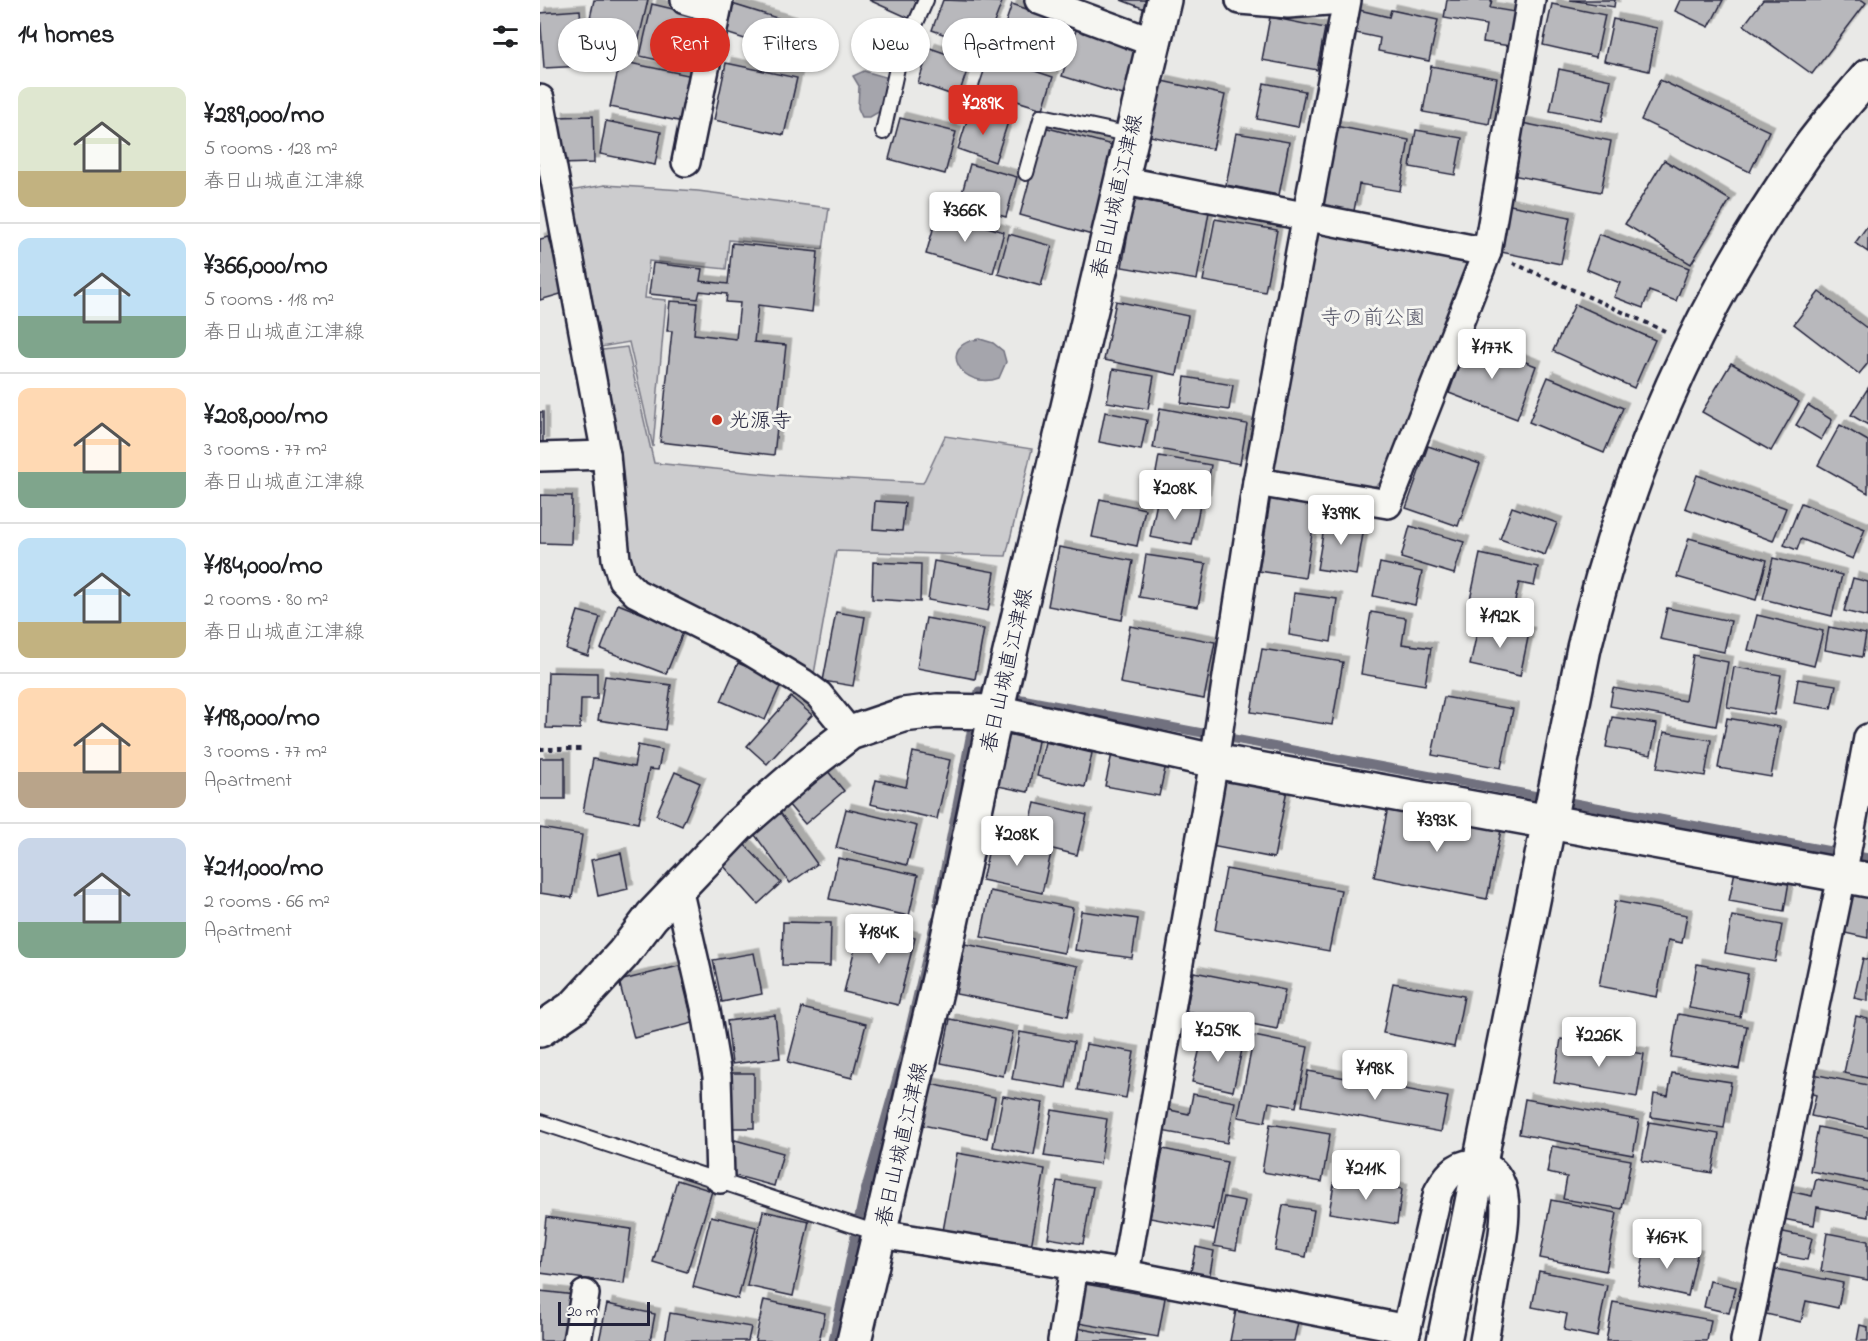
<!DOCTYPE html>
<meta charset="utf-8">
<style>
:root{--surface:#fff;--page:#f6f6f6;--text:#202124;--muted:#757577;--line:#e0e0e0;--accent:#d93025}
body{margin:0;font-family:"Indie Flower","Klee One",sans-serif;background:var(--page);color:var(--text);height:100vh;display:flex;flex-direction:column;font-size:22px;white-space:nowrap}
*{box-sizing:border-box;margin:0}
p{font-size:20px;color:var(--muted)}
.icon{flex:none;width:33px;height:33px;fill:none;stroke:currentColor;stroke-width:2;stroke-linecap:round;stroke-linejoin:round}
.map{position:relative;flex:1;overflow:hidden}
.side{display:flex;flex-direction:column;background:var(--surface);width:540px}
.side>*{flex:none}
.guide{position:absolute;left:18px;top:18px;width:570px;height:54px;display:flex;gap:12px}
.scale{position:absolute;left:18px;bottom:15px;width:92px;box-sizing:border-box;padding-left:6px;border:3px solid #22223b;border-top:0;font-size:16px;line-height:21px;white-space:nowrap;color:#22223b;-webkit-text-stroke:4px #f6f6f2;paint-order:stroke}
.price{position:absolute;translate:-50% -51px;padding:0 14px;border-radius:6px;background:#fff;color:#222;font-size:20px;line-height:39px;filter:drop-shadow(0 2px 3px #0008)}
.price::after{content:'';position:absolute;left:50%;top:36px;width:18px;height:14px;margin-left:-9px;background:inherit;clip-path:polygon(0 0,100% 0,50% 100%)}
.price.selected{background:var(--accent);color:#fff}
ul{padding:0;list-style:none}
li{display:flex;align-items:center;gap:18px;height:150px;padding:0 18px}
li+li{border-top:2px solid var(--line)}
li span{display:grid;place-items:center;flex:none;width:168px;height:120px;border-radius:12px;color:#555}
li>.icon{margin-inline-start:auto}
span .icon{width:72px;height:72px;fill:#fffc;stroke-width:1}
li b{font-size:26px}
h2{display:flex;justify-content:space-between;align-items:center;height:72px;padding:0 18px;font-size:26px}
.tag{padding:0 21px;border-radius:27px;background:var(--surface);box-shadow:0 2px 4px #0004;font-size:21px;line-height:54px}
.tag.selected{background:var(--accent);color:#fff}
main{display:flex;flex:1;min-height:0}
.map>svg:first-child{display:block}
</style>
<main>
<section class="side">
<h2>14 homes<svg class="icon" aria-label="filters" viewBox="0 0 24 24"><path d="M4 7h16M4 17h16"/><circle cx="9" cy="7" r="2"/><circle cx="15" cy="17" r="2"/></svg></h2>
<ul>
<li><span style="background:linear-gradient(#dfe7d0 70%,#c2b280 0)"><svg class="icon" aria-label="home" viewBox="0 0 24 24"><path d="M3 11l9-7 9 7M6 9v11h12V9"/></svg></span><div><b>¥289,000/mo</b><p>5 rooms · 128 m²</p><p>春日山城直江津線</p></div></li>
<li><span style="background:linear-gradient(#bfe0f5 65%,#7fa58c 0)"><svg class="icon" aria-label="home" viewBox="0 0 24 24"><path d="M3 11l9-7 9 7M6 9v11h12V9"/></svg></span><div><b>¥366,000/mo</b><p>5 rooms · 118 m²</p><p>春日山城直江津線</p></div></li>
<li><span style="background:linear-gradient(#ffd9b3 70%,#7fa58c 0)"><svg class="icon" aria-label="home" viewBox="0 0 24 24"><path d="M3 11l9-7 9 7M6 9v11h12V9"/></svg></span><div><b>¥208,000/mo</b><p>3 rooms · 77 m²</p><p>春日山城直江津線</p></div></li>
<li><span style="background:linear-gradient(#bfe0f5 70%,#c2b280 0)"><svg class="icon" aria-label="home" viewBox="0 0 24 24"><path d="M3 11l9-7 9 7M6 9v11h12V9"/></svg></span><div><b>¥184,000/mo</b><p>2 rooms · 80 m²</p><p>春日山城直江津線</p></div></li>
<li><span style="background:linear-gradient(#ffd9b3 70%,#b9a48a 0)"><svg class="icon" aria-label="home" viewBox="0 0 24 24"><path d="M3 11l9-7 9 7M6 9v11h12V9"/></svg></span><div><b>¥198,000/mo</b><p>3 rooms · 77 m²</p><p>Apartment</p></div></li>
<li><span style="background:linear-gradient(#c9d6e8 70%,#7fa58c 0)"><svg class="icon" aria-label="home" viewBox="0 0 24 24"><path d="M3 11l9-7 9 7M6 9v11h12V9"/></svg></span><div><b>¥211,000/mo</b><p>2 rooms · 66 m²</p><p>Apartment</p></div></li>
</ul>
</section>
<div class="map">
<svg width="1328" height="1341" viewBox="0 0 1328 1341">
<defs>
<filter id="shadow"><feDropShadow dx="5.5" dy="-5.5" stdDeviation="0" flood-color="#0004"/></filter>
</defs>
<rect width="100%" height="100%" fill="#e9e9e7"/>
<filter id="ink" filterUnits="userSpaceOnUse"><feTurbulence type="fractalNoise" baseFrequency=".0167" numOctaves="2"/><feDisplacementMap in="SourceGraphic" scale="12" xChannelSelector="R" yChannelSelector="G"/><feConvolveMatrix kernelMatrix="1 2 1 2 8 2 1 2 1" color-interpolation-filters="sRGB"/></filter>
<g filter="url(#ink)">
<g fill="#ccccce" stroke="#777784" stroke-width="1.5">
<path d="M65 185 158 191 289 208 283 249 189 240 186 269 109 261 105 298 126 300 113 447 89 342 55 348 23 192Z"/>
<path d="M777 227 931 259 849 479 827 490 733 469Z"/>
<path d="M87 347 114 463 236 475 383 483 405 436 492 449 466 556 296 551 274 674 111 586 94 571 87 553 55 351Z"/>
</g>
<g fill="#a5a5ac" stroke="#71717f" stroke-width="1.5">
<path d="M324 71 349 78 342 110 330 117H322L318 108 319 86 313 76Z"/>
<path d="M440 339 453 343 463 351 466 362 459 378C421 392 395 343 440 339Z"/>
</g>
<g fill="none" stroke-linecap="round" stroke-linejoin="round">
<g stroke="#71717f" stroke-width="9">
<path d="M398 904 439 691 1328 858"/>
<path d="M293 1341 323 1198 363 1057 395 921"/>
</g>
</g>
<g fill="#b8b8bc" stroke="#22223b" stroke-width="1.5" filter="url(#shadow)">
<path d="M54 0H108L94 59 68 53 75 24 50 18Z"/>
<path d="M329 0H379L371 19Z"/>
<path d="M403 0 462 2 444 49 392 30Z"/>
<path d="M581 0H614L610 11Z"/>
<path d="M907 0H952L950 8 975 12 970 46 943 42 946 25 904 18Z"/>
<path d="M1030 0H1075L1074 7Z"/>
<path d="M1140 0H1183L1169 27 1135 11Z"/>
<path d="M1223 0H1322L1326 3 1272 74 1204 25Z"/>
<path d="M112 4 166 17 154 68 100 56Z"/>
<path d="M192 4 266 27 257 56 183 32Z"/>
<path d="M472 4 524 22 509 63 458 45Z"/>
<path d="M1012 4 1065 15 1056 57 1003 45Z"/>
<path d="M815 9 849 17 851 10 898 20 889 61 838 51 840 38 811 32Z"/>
<path d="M40 10 44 66 4 68 0 13Z"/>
<path d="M730 17 785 28 777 70 722 60Z"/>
<path d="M1073 19 1117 28 1109 71 1064 61Z"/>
<path d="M536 30 600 50 586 96 522 76Z"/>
<path d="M390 48 430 62 418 97 378 83Z"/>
<path d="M449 56 513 77 503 109 438 89Z"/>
<path d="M80 61 153 76 143 122 70 107Z"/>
<path d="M186 63 257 78 244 135 174 120Z"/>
<path d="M891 66 957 78 949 124 883 112Z"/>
<path d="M1019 69 1071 80 1062 121 1010 111Z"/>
<path d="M1120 80 1229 131 1210 172 1101 120Z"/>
<path d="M622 81 685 95 673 149 610 136Z"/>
<path d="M724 83 765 91 758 127 717 119Z"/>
<path d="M430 111 468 122 455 162 418 149Z"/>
<path d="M53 116 54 163 19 164 18 117Z"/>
<path d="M360 118 416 132 405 174 349 159Z"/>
<path d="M66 121 121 132 115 165 60 154Z"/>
<path d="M982 123 1071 141 1061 192 972 175Z"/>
<path d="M795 126 869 140 860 191 819 184 814 211 780 205Z"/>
<path d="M504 127 576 146 552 235 480 215Z"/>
<path d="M876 130 922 138 915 175 870 167Z"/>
<path d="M696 133 749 142 739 195 686 185Z"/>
<path d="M1124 160 1190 200 1151 264 1085 224Z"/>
<path d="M430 164 477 177 466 217 419 204Z"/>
<path d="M594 199 669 212 657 280 582 267Z"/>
<path d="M965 204 1030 217 1021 264 956 251Z"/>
<path d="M398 212 464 232 453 273 386 254Z"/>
<path d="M675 219 737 230 725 292 663 281Z"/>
<path d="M1328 225V252L1315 243Z"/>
<path d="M469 234 512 246 501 286 458 274Z"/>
<path d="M1059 234 1149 268 1136 301 1109 291 1103 308 1074 297 1080 283 1046 269Z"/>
<path d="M9 237 24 293 0 300V239Z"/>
<path d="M192 243 278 252 272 312 218 305 214 342 246 345 234 455 120 442 132 331H127L130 301 157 303 154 334 196 339 200 303 186 302 187 294 160 291 158 299 109 294 113 263 162 269 160 281 188 284Z"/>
<path d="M1279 292 1328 329V363L1319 374 1254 324Z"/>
<path d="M576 301 648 316 637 375 564 360Z"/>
<path d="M1035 304 1115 340 1094 388 1013 351Z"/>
<path d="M928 340 996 366 977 419 909 393Z"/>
<path d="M1191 363 1259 402 1231 451 1162 412Z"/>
<path d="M573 369 614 376 608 409 567 402Z"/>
<path d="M645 377 693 385 689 410 641 403Z"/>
<path d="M1008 377 1083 408 1064 453 989 422Z"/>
<path d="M1328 388V425L1311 415Z"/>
<path d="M1268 405 1292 420 1281 440 1256 425Z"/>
<path d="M620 408 707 424 700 464 613 448Z"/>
<rect x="0" y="412" width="3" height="32"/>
<path d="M565 412 607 420 601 450 559 442Z"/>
<path d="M1300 425 1328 441V493L1278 465Z"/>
<path d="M888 446 940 464 918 526 866 508Z"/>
<path d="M619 456 671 465 665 499 613 489Z"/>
<path d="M1157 475 1246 508 1233 541 1145 508Z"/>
<path d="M0 495 32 496 31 544 0 543Z"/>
<path d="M731 495 777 502 765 578 719 571Z"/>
<path d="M618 497 660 505 652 545 610 537Z"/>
<path d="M560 499 605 509 597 546 552 537Z"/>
<path d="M335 501 365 503 362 531 333 529Z"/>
<path d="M1261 503 1325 529 1313 559 1261 539 1257 550 1244 545Z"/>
<path d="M972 507 1017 523 1005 555 960 539Z"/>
<path d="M786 516 825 522 816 575 777 569Z"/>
<path d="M870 526 924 542 914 574 861 558Z"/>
<path d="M1149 538 1227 560 1216 600 1137 577Z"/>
<path d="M519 547 593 561 582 620 508 606Z"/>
<path d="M940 554 998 567 994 586 979 583 973 610 930 600Z"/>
<path d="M606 555 666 564 658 607 599 597Z"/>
<path d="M1233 558 1302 575 1292 616 1223 599Z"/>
<path d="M394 561 455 572 448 611 388 600Z"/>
<path d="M333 562 381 564 380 602 332 599Z"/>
<path d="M840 563 882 572 875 605 833 596Z"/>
<path d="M1313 578 1328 582V617L1304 611Z"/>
<path d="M754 593 797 599 791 642 749 635Z"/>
<path d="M78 604 144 630 126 674 61 649Z"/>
<path d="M1127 608 1191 621 1184 652 1120 639Z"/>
<path d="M38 611 60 617 48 656 26 649Z"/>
<path d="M296 612 325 617 313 686 283 681Z"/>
<path d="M831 612 866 618 862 644 891 648 885 685 821 674Z"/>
<path d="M1217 615 1283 631 1274 666 1208 650Z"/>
<path d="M386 618 444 629 435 679 377 668Z"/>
<path d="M939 623 989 633 980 676 930 665Z"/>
<path d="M590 626 675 642 664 699 580 683Z"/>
<path d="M1289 627 1326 634 1322 657 1285 650Z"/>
<path d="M722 649 803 662 792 725 711 712Z"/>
<path d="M1153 655 1188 662 1176 726 1070 706 1073 688 1145 701Z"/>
<path d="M198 663 242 682 225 720 181 701Z"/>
<path d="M1194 667 1241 675 1234 715 1187 707Z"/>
<path d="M8 672 57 673V699H41L40 729 6 728Z"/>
<path d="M65 676 131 685 125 730 58 720Z"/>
<path d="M1258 679 1296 685 1291 709 1254 703Z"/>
<path d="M251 697 272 715 227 764 207 746Z"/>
<path d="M904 697 973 709 961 768 892 755Z"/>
<path d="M1072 717 1117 724 1111 755 1066 747Z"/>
<path d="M1187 718 1240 727 1231 777 1178 768Z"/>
<path d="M1124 732 1171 740 1165 776 1117 768Z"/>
<path d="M463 733 498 741 488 792 453 785Z"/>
<path d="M505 742 552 753 545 787 497 776Z"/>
<path d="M98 745 122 750 118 770 109 769 98 823 43 812 53 759 94 767Z"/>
<path d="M573 749 627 760 619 796 565 786Z"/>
<path d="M373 752 410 760 397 819 330 804 336 780 366 787Z"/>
<rect x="0" y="758" width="25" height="41"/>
<path d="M282 764 304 791 265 824 242 797Z"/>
<path d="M687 767 749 779 734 858 671 846Z"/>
<path d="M135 772 160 783 142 826 116 815Z"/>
<path d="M495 803 547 815 537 855 485 842Z"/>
<path d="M848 807 961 830 947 899 834 877Z"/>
<path d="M306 809 377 826 367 865 296 848Z"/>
<path d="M239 811 277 864 250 883 212 831Z"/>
<path d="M0 828 42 835 32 898 0 893Z"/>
<path d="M451 840 511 853 502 893 442 880Z"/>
<path d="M203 843 241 883 218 904 182 864Z"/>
<path d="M81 853 88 889 58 896 51 860Z"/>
<path d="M298 858 378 875 369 916 289 899Z"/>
<path d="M1197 861 1251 870 1244 911 1189 901Z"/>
<path d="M686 869 801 890 789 951 675 930Z"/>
<path d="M1315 880 1328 882V938L1305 933Z"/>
<path d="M450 891 533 908 524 953 441 937Z"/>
<path d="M1075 901 1147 915 1142 943 1128 940 1117 997 1059 986Z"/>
<path d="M541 911 598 919 592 958 535 950Z"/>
<path d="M1192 916 1242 925 1235 962 1185 953Z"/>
<path d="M243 922 291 923 290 966 242 965Z"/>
<path d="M321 924 375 938 358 1005 304 992Z"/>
<path d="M425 944 538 966 528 1016 416 994Z"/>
<path d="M214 953 222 994 182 1002 173 960Z"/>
<path d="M1323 958 1328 960V1001L1314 998Z"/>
<path d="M1157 964 1208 974 1200 1017 1149 1008Z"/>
<path d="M139 966 153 1023 94 1038 79 981Z"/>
<path d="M654 972 745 990 737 1029 646 1011Z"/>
<path d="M853 983 924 996 914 1047 843 1033Z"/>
<path d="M262 1008 326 1024 312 1078 248 1062Z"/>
<path d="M1138 1014 1207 1026 1199 1069 1131 1057Z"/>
<path d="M235 1015 240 1058 192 1064 187 1021Z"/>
<path d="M1316 1016 1328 1019V1078L1304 1073Z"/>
<path d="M410 1019 473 1032 463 1076 401 1063Z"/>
<path d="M480 1032 534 1042 526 1088 472 1079Z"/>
<path d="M663 1035 703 1045 693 1091 652 1082Z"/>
<path d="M714 1036 768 1047 756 1107 729 1102 725 1122 698 1117Z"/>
<path d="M1021 1039 1104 1054 1097 1097 1014 1083Z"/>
<path d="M546 1044 594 1052 586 1098 538 1090Z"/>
<path d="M768 1071 908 1097 901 1132 762 1106Z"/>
<rect x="187" y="1073" width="27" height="55"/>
<path d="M1132 1073 1191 1082 1184 1128 1111 1117 1114 1094 1128 1096Z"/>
<path d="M1273 1074 1328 1085V1128L1271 1116 1276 1095 1269 1093Z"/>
<path d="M390 1084 455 1097 447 1138 382 1125Z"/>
<path d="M653 1094 695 1102 687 1143 621 1131 625 1109 649 1114Z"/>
<path d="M463 1096 503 1103 494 1155 453 1147Z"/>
<path d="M985 1099 1099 1120 1093 1155 979 1134Z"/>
<path d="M512 1110 567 1119 560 1164 504 1156Z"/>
<path d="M1109 1122 1179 1134 1172 1173 1102 1161Z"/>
<path d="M730 1124 790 1134 782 1182 722 1172Z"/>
<path d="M1278 1127 1328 1137V1182L1270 1171Z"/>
<path d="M195 1140 243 1153 234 1186 186 1173Z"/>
<path d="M1012 1146 1091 1160 1082 1209 1023 1199 1027 1177 1007 1173Z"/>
<path d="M623 1149 687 1162 674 1230 610 1218Z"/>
<path d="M417 1153 505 1169 491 1247 403 1231Z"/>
<path d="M795 1178 862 1189 857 1224 789 1213Z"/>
<path d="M1276 1179 1328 1190V1217L1277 1207 1274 1225 1243 1219 1248 1191 1272 1196Z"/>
<path d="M137 1180 172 1191 147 1272 113 1262Z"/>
<path d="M517 1181 553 1187 543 1244 508 1238Z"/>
<path d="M684 1197 705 1201 696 1250 674 1246Z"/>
<path d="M1011 1200 1077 1213 1066 1271 1000 1258Z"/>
<path d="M743 1205 774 1210 766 1257 735 1251Z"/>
<path d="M223 1211 269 1221 253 1296 207 1286Z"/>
<path d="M171 1216 216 1227 198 1299 153 1287Z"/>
<path d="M6 1217 91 1229 84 1284 0 1273Z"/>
<path d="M1239 1231 1272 1238 1267 1260 1235 1254Z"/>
<path d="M1287 1233 1328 1241V1280L1281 1271Z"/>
<path d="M1106 1245 1157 1255 1148 1296 1098 1285Z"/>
<path d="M656 1247 674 1251 669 1279 650 1276Z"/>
<path d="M1236 1269 1303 1283 1298 1308 1266 1301 1261 1322 1226 1314Z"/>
<path d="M999 1271 1067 1285 1057 1337 1024 1330 1027 1314 992 1307Z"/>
<path d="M1170 1281 1196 1287 1189 1313 1164 1307Z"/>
<path d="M545 1284 625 1298 618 1337 538 1323Z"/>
<path d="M0 1291 35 1295 29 1341H0Z"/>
<path d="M224 1300 285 1313 279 1341H215Z"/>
<path d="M1073 1302 1171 1320 1167 1341H1066Z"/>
<path d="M67 1304 115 1314 110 1341H59Z"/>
<path d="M696 1310 758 1322 754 1341H690Z"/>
<path d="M130 1313 211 1327 208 1341H125Z"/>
<path d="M1320 1325 1328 1327V1341H1317Z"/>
<path d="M537 1328 606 1341H534Z"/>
</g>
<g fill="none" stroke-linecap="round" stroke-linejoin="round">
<defs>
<g id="lane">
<path d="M343 132 358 63 386 0"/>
<path d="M486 173 502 116 591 135"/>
<path d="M0 1122 340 1234"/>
</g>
<g id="street">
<path d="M145 0 176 9"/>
<path d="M499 0 612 42"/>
<path d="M700 0 748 4 802 0"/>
<path d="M0 99 66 455 76 559 82 579 96 593 205 648 263 683 279 695 310 733"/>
<path d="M146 162 179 0"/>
<path d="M580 180 947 252"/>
<path d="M0 457 66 455"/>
<path d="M717 482 848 504 947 252 991 0"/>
<path d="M138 888 166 1011 177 1076 180 1179"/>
<path d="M340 1234 585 1274 867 1329"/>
<path d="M585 1274 674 761 717 482 807 0"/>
<path d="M37 1341 45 1294"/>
<path d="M522 1341 534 1267"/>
<path d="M864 1341 898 1192C905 1179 915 1164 931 1164 982 1164 962 1242 956 1273 952 1295 948 1318 944 1341"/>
<path d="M1205 1341 1302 876 1328 738"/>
</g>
<g id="secondary">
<path d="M0 1030 35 1006 83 954 112 916 199 825 267 766 310 733 363 715 397 711 456 712 674 761 1328 880"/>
<path d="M314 1341 401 970 456 712 624 0"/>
<path d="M904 1341 1044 648C1086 472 1158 306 1262 158 1282 129 1306 103 1328 76"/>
</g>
</defs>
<use href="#lane" stroke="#22223b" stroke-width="18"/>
<use href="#street" stroke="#22223b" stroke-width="32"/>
<use href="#secondary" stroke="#22223b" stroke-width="38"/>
<g stroke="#22223b" stroke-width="4" stroke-dasharray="4.5 4.5" stroke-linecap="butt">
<path d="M973 263 1125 331"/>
<path d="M0 749H41"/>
</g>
<use href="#lane" stroke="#f6f6f2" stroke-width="14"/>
<use href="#street" stroke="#f6f6f2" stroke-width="27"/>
<use href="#secondary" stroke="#f6f6f2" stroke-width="33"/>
</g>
</g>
<circle fill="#c8321e" stroke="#f6f6f2" stroke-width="2" cx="177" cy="420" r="6"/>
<g text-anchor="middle" stroke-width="6" stroke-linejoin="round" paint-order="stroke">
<g font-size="21" fill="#22223b" stroke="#f6f6f2">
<text transform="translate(576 196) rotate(-77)" y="7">春日山城直江津線</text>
<text transform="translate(466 670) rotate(-77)" y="7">春日山城直江津線</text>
<text transform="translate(361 1144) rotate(-77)" y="7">春日山城直江津線</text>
</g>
<g font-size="21" fill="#555567" stroke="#f6f6f2">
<text x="833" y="324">寺の前公園</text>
</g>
<g font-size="21" fill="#22223b" stroke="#f6f6f2" text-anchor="start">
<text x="189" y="427">光源寺</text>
</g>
</g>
</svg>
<div class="scale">20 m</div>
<b class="price selected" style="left:443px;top:136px">¥289K</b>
<b class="price" style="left:425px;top:243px">¥366K</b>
<b class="price" style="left:952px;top:380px">¥177K</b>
<b class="price" style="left:635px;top:521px">¥208K</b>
<b class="price" style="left:801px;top:546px">¥399K</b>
<b class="price" style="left:960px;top:649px">¥192K</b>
<b class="price" style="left:897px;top:853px">¥393K</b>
<b class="price" style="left:477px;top:867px">¥208K</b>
<b class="price" style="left:339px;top:965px">¥184K</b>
<b class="price" style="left:678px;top:1063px">¥259K</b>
<b class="price" style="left:1059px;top:1068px">¥226K</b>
<b class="price" style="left:835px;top:1101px">¥198K</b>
<b class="price" style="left:826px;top:1201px">¥211K</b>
<b class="price" style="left:1127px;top:1270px">¥167K</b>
<div class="guide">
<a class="tag">Buy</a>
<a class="tag selected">Rent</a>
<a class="tag">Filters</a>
<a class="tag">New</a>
<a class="tag">Apartment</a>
</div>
</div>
</main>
